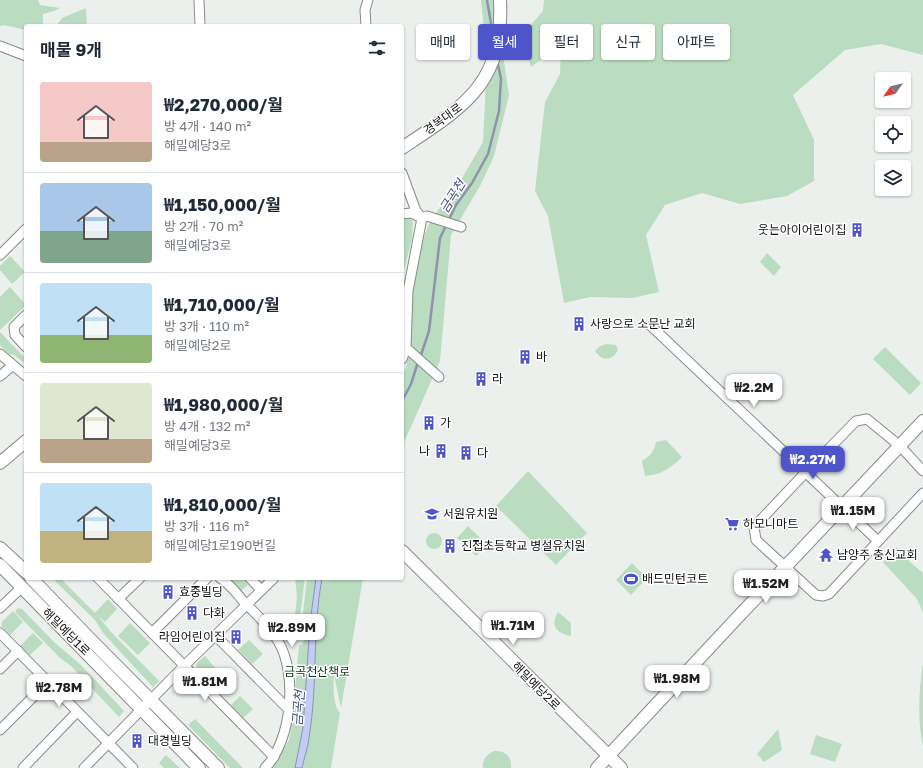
<!DOCTYPE html>
<html lang="ko">
<meta charset="utf-8">
<style>
:root{--surface:#fff;--page:#f2f2f3;--text:#1f2937;--muted:#747a83;--line:#e0e1e3;--accent:#4e55cb}
body{margin:0;font-family:"Golos Text","Noto Sans KR",sans-serif;background:var(--page);color:var(--text);height:100vh;display:flex;flex-direction:column;font-size:15px;white-space:nowrap}
*{box-sizing:border-box;margin:0}
p{font-size:13px;color:var(--muted)}
.icon{flex:none;width:22px;height:22px;fill:none;stroke:currentColor;stroke-width:2;stroke-linecap:round;stroke-linejoin:round}
.map{position:relative;flex:1;overflow:hidden}
.drawer{position:absolute;left:24px;top:24px;width:380px;height:556px;display:flex;flex-direction:column;background:var(--surface);border-radius:4px;box-shadow:0 1px 3px #0004}
.drawer>*{flex:none}
.banner{position:absolute;left:416px;top:24px;width:380px;height:36px;display:flex;gap:8px}
.needle{width:26px;rotate:236deg}
.tools{position:absolute;left:875px;top:72px;display:grid;gap:8px}
.tools a{display:grid;place-items:center;width:36px;height:36px;border-radius:4px;background:var(--surface);box-shadow:0 1px 3px #0004;font-size:20px}
.price{position:absolute;translate:-50% -34px;padding:0 9px;border-radius:8px;background:#fff;color:#222;font-size:13px;line-height:26px;filter:drop-shadow(0 1px 2px #0008)}
.price::after{content:'';position:absolute;left:50%;top:24px;width:12px;height:9px;margin-left:-6px;background:inherit;clip-path:polygon(0 0,100% 0,50% 100%)}
.price.active{background:var(--accent);color:#fff}
ul{padding:0;list-style:none}
li{display:flex;align-items:center;gap:12px;height:100px;padding:0 16px}
li+li{border-top:1px solid var(--line)}
li span{display:grid;place-items:center;flex:none;width:112px;height:80px;border-radius:4px;color:#555}
li>.icon{margin-inline-start:auto}
span .icon{width:48px;height:48px;fill:#fffc;stroke-width:1}
li b{font-size:17px}
h2{display:flex;justify-content:space-between;align-items:center;height:48px;padding:0 16px;font-size:17px}
.tag{padding:0 14px;border-radius:4px;background:var(--surface);box-shadow:0 1px 3px #0004;font-size:14px;line-height:36px}
.tag.active{background:var(--accent);color:#fff}
.map>svg:first-child{display:block}
</style>
<div class="map">
<svg width="923" height="768" viewBox="0 0 923 768">
<rect width="100%" height="100%" fill="#ecf0ec"/>
<g fill="#badcc0">
<path d="M0 0H38L40 5 60 8 54 11 43 14V26H26V30L4 25 0 26Z"/>
<path d="M481 0H495L509 95 494 156 480 186 451 235 440 361 402 447V375L406 368 411 339V293L419 251 428 226 438 210 454 192 483 142 487 60Z"/>
<path d="M544 0H923V55L881 44 845 50 793 95 814 140V181L787 196 740 204 702 193 665 205 646 235 659 292 632 298 590 297 564 303 548 216 535 191 545 102 560 74 561 45 531 67 522 35 543 11Z"/>
<path d="M86 8 87 26H56L62 18Z"/>
<path d="M402 216H409L413 222 412 238 404 271 402 272Z"/>
<path d="M767 253 781 267 774 276 760 262Z"/>
<path d="M10 256 25 272 12 284 0 270V266Z"/>
<path d="M10 287 26 305 0 330V297Z"/>
<path d="M0 332 26 359V362H23L14 355 9 354 0 345Z"/>
<path d="M606 344 616 345 618 350C611 362 602 361 595 351L599 347Z"/>
<path d="M885 347 921 383 910 395 873 359Z"/>
<path d="M666 440 682 457C671 468 661 475 645 476L642 461C650 456 654 452 656 442Z"/>
<path d="M528 471 587 533 556 565 496 506Z"/>
<path d="M468 526 487 545 476 556 457 538Z"/>
<circle cx="434" cy="541" r="8"/>
<path d="M897 547 911 563 923 573V613L917 599 883 562Z"/>
<path d="M632 563 647 578 631 595 616 580Z"/>
<path d="M54 578H60L95 613 108 599 117 609 105 622 98 616 111 632 159 681 153 687 103 633 95 620 56 582Z"/>
<path d="M229 578H243L248 585 241 591Z"/>
<path d="M295 578H305L297 639 295 615 297 597Z"/>
<path d="M307 578H363L341 708 334 675C333 685 333 706 340 713L331 768H272L289 740 294 716V702L299 645H302L304 640 300 639Z"/>
<path d="M18 608 22 609 54 642 81 665 124 711 119 717 71 666 60 658 17 614 15 612Z"/>
<path d="M13 611 23 622 10 635 1 626 2 622Z"/>
<path d="M558 612 571 623V636C556 633 550 626 558 612Z"/>
<path d="M130 623 150 643 138 655 118 636Z"/>
<path d="M33 633 43 643 30 655 20 646Z"/>
<path d="M249 640 263 654 252 664 238 650Z"/>
<path d="M205 656 216 669 205 679 196 669 197 663Z"/>
<path d="M923 663V746C917 719 919 690 923 663Z"/>
<path d="M240 696 253 709 243 718 231 705Z"/>
<path d="M195 719 243 768H230L188 725Z"/>
<path d="M778 729 782 750 764 762 757 754Z"/>
<path d="M816 735 842 744 835 762 810 754Z"/>
<path d="M494 751C505 750 512 757 511 768H483C482 760 486 755 494 751Z"/>
<path d="M166 755 180 768H164L159 763Z"/>
</g>
<path fill="#c3ccf4" stroke="#8d93af" d="M316 578H322C312 631 318 685 309 738 308 748 304 758 302 768H295L303 728 310 623Z"/>
<g fill="none" stroke-linecap="round" stroke-linejoin="round">
<g stroke="#8d93af" stroke-width="2.5">
<path d="M487 0 493 35"/>
<path d="M420 358 429 331 440 238 456 205 472 183 488 154 499 111 501 79 497 60"/>
<path d="M402 401 411 384 418 362"/>
</g>
<defs>
<g id="street">
<path d="M199 0 200 26"/>
<path d="M366 26 365 10 368 0"/>
<path d="M0 46 26 56"/>
<path d="M402 173 416 211 422 218 408 291 406 348 402 359"/>
<path d="M402 214 411 213 422 218 427 216 461 227"/>
<path d="M0 255 26 229"/>
<path d="M26 315 14 327 15 335 26 347"/>
<path d="M651 326 878 541"/>
<path d="M403 345 439 377"/>
<path d="M0 354 26 376"/>
<path d="M0 376 12 366"/>
<path d="M923 471 900 446 867 419 856 421 806 472 754 527 756 540 816 595 823 596 829 594 923 493"/>
<path d="M98 578 274 757"/>
<path d="M220 578C230 583 238 596 246 604 257 615 270 627 278 641 298 674 292 740 265 768"/>
<path d="M250 578 261 590"/>
<path d="M118 599 140 578"/>
<path d="M0 608 22 587"/>
<path d="M0 633 133 768"/>
<path d="M152 633 207 578"/>
<path d="M216 636 288 709"/>
<path d="M0 669 18 651"/>
<path d="M0 730 48 682"/>
<path d="M23 768 77 712"/>
<path d="M84 768 184 666 274 578"/>
</g>
<g id="secondary">
<path d="M402 148C465 106 504 84 500 0"/>
<path d="M0 463 26 441"/>
<path d="M0 548 26 572"/>
<path d="M402 551 621 768"/>
<path d="M0 565 199 768"/>
<path d="M31 578 90 639 218 768"/>
<path d="M597 768 737 618 923 421"/>
</g>
</defs>
<use href="#street" stroke="#888b88" stroke-width="11"/>
<use href="#secondary" stroke="#888b88" stroke-width="14"/>
<use href="#street" stroke="#fff" stroke-width="9"/>
<use href="#secondary" stroke="#fff" stroke-width="12"/>
</g>
<defs>
<symbol id="building-bare" viewBox="-9 -9 18 18"><path d="M-4-6H4V6H1V3H-1V6H-4ZM-2.5-4.3h1.7v1.8h-1.7ZM.8-4.3h1.7v1.8H.8ZM-2.5-1h1.7V.8h-1.7ZM.8-1h1.7V.8H.8Z" fill="#4e55cb" stroke="#fff" stroke-width="2.5" paint-order="stroke"/></symbol>
<symbol id="school-bare" viewBox="-9 -9 18 18"><path d="M0-5L7-2L0 1L-7-2ZM-4 1L0 2.5L4 1V4Q0 6-4 4Z" fill="#4e55cb" stroke="#fff" stroke-width="2.5" paint-order="stroke"/></symbol>
<symbol id="supermarket-bare" viewBox="-9 -9 18 18"><path d="M-6-5.5h2.5l.6 2H6L4.5 2H-2.5L-4.4-4H-6ZM-1.5 3.2a1.3 1.3 0 1 0 .1 0ZM3 3.2a1.3 1.3 0 1 0 .1 0Z" fill="#4e55cb" stroke="#fff" stroke-width="2.5" paint-order="stroke"/></symbol>
<symbol id="temple-bare" viewBox="-9 -9 18 18"><path d="M0-6L5-2H3V0L6.5 2.5H4V6H1.5V3h-3V6H-4V2.5H-6.5L-3 0V-2H-5Z" fill="#4e55cb" stroke="#fff" stroke-width="2.5" paint-order="stroke"/></symbol>
<symbol id="stadium-bare" viewBox="-9 -9 18 18"><path d="M0-5a6.5 5 0 1 0 0 10a6.5 5 0 1 0 0-10ZM-3.5-1.8h7v3.6h-7Z" fill="#4e55cb" stroke="#fff" stroke-width="2.5" paint-order="stroke"/></symbol>
</defs>
<g fill-rule="evenodd">
<use href="#building-bare" x="847" y="220" width="20" height="20"/>
<use href="#building-bare" x="569" y="314" width="20" height="20"/>
<use href="#building-bare" x="515" y="347" width="20" height="20"/>
<use href="#building-bare" x="471" y="369" width="20" height="20"/>
<use href="#building-bare" x="419" y="413" width="20" height="20"/>
<use href="#building-bare" x="431" y="441" width="20" height="20"/>
<use href="#building-bare" x="456" y="443" width="20" height="20"/>
<use href="#school-bare" x="422" y="504" width="20" height="20"/>
<use href="#supermarket-bare" x="722" y="514" width="20" height="20"/>
<use href="#building-bare" x="440" y="536" width="20" height="20"/>
<use href="#temple-bare" x="816" y="545" width="20" height="20"/>
<use href="#stadium-bare" x="621" y="569" width="20" height="20"/>
<use href="#building-bare" x="158" y="582" width="20" height="20"/>
<use href="#building-bare" x="182" y="603" width="20" height="20"/>
<use href="#building-bare" x="226" y="627" width="20" height="20"/>
<use href="#building-bare" x="127" y="731" width="20" height="20"/>
</g>
<g text-anchor="middle" stroke-width="3" stroke-linejoin="round" paint-order="stroke">
<g font-size="12" fill="#0e0f0e" stroke="#fff">
<text transform="translate(443 119) rotate(-36)" y="4">경복대로</text>
<text transform="translate(66 632) rotate(45)" y="4">해밀예당1로</text>
<text transform="translate(536 686) rotate(45)" y="4">해밀예당2로</text>
</g>
<g font-size="12" fill="#0e0f0e" stroke="#fff" text-anchor="start">
<text x="846" y="234" text-anchor="end">웃는아이어린이집</text>
<text x="590" y="328">사랑으로 소문난 교회</text>
<text x="536" y="361">바</text>
<text x="492" y="383">라</text>
<text x="440" y="427">가</text>
<text x="430" y="455" text-anchor="end">나</text>
<text x="477" y="457">다</text>
<text x="443" y="518">서원유치원</text>
<text x="743" y="528">하모니마트</text>
<text x="461" y="550">진접초등학교 병설유치원</text>
<text x="837" y="559">남양주 충신교회</text>
<text x="642" y="583">배드민턴코트</text>
<text x="179" y="596">효중빌딩</text>
<text x="203" y="617">다화</text>
<text x="225" y="641" text-anchor="end">라임어린이집</text>
<text x="148" y="745">대경빌딩</text>
</g>
<g font-size="12" fill="#0b3619" stroke="#fff">
<text x="317" y="676">금곡천산책로</text>
</g>
<g font-size="13" font-style="italic" fill="#424a7f" stroke="#fff">
<text transform="translate(452 196) rotate(-58)" y="5">금곡천</text>
<text transform="translate(298 708) rotate(-86)" y="5">금곡천</text>
</g>
</g>
</svg>
<div class="tools">
<a><svg class="needle" viewBox="-14 -14 28 28"><path d="M0-13l5 13h-10z" fill="#e53935"/><path d="M0 13l5-13h-10z" fill="#747a83"/></svg></a>
<a><svg class="icon" aria-label="locate" viewBox="0 0 24 24"><circle cx="12" cy="12" r="6"/><path d="M12 2v4M12 18v4M2 12h4M18 12h4"/></svg></a>
<a><svg class="icon" aria-label="layers" viewBox="0 0 24 24"><path d="M12 4l9 5-9 5-9-5zM3 14l9 5 9-5"/></svg></a>
</div>
<b class="price" style="left:754px;top:408px">₩2.2M</b>
<b class="price active" style="left:813px;top:480px">₩2.27M</b>
<b class="price" style="left:853px;top:531px">₩1.15M</b>
<b class="price" style="left:766px;top:604px">₩1.52M</b>
<b class="price" style="left:513px;top:646px">₩1.71M</b>
<b class="price" style="left:292px;top:648px">₩2.89M</b>
<b class="price" style="left:677px;top:699px">₩1.98M</b>
<b class="price" style="left:205px;top:702px">₩1.81M</b>
<b class="price" style="left:59px;top:708px">₩2.78M</b>
<div class="banner">
<a class="tag">매매</a>
<a class="tag active">월세</a>
<a class="tag">필터</a>
<a class="tag">신규</a>
<a class="tag">아파트</a>
</div>
<section class="drawer">
<h2>매물 9개<svg class="icon" aria-label="filters" viewBox="0 0 24 24"><path d="M4 7h16M4 17h16"/><circle cx="9" cy="7" r="2"/><circle cx="15" cy="17" r="2"/></svg></h2>
<ul>
<li><span style="background:linear-gradient(#f6c9c9 75%,#b9a48a 0)"><svg class="icon" aria-label="home" viewBox="0 0 24 24"><path d="M3 11l9-7 9 7M6 9v11h12V9"/></svg></span><div><b>₩2,270,000/월</b><p>방 4개 · 140 m²</p><p>해밀예당3로</p></div></li>
<li><span style="background:linear-gradient(#a9c7e8 60%,#7fa58c 0)"><svg class="icon" aria-label="home" viewBox="0 0 24 24"><path d="M3 11l9-7 9 7M6 9v11h12V9"/></svg></span><div><b>₩1,150,000/월</b><p>방 2개 · 70 m²</p><p>해밀예당3로</p></div></li>
<li><span style="background:linear-gradient(#bfe0f5 65%,#8fb573 0)"><svg class="icon" aria-label="home" viewBox="0 0 24 24"><path d="M3 11l9-7 9 7M6 9v11h12V9"/></svg></span><div><b>₩1,710,000/월</b><p>방 3개 · 110 m²</p><p>해밀예당2로</p></div></li>
<li><span style="background:linear-gradient(#dfe7d0 70%,#b9a48a 0)"><svg class="icon" aria-label="home" viewBox="0 0 24 24"><path d="M3 11l9-7 9 7M6 9v11h12V9"/></svg></span><div><b>₩1,980,000/월</b><p>방 4개 · 132 m²</p><p>해밀예당3로</p></div></li>
<li><span style="background:linear-gradient(#bfe0f5 60%,#c2b280 0)"><svg class="icon" aria-label="home" viewBox="0 0 24 24"><path d="M3 11l9-7 9 7M6 9v11h12V9"/></svg></span><div><b>₩1,810,000/월</b><p>방 3개 · 116 m²</p><p>해밀예당1로190번길</p></div></li>
</ul>
</section>
</div>
